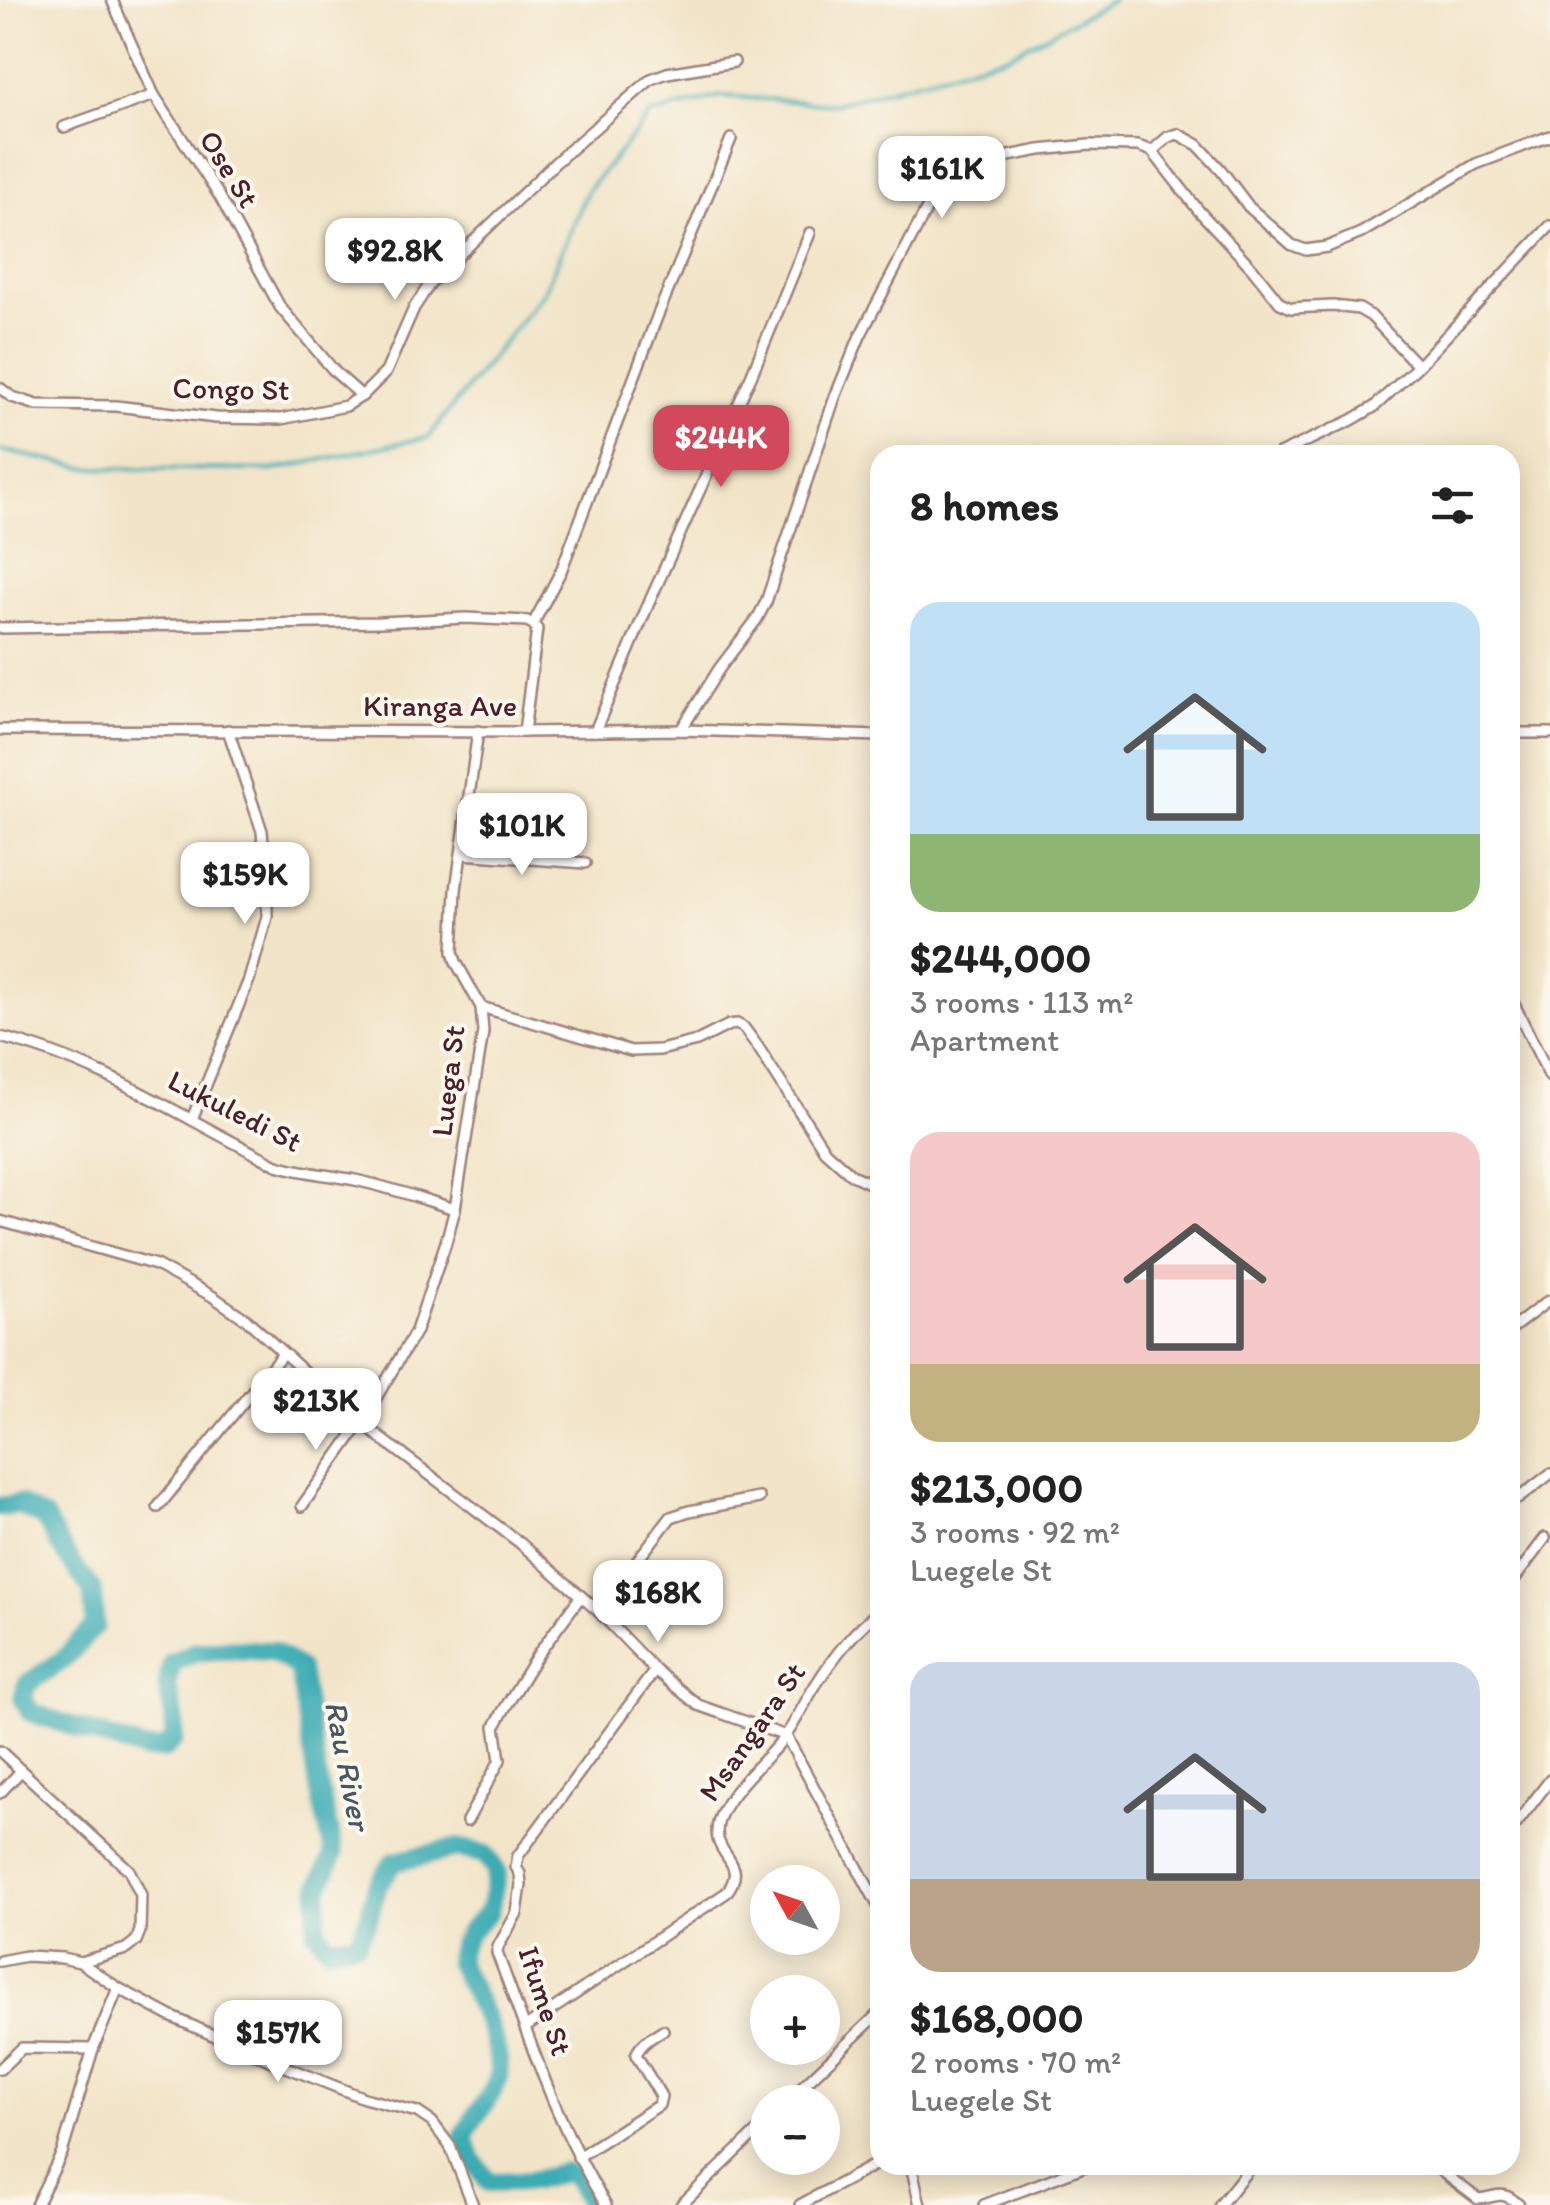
<!DOCTYPE html>
<meta charset="utf-8">
<style>
:root{--surface:#fff;--page:#f6f6f6;--text:#222;--muted:#767676;--accent:#d1495b}
body{margin:0;font-family:Itim,sans-serif;background:var(--page);color:var(--text);height:100vh;display:flex;flex-direction:column;font-size:38px;white-space:nowrap}
*{box-sizing:border-box;margin:0}
p{font-size:32px;color:var(--muted)}
.icon{flex:none;width:55px;height:55px;fill:none;stroke:currentColor;stroke-width:2;stroke-linecap:round;stroke-linejoin:round}
.map{position:relative;flex:1;overflow:hidden}
.sheet{position:absolute;left:870px;top:445px;width:650px;height:1730px;display:flex;flex-direction:column;background:var(--surface);border-radius:30px;box-shadow:0 5px 25px #0003}
.sheet>*{flex:none}
.needle{width:65px;rotate:310deg}
.buttons{position:absolute;left:750px;top:1865px;display:grid;gap:20px}
.buttons a{display:grid;place-items:center;width:90px;height:90px;border-radius:50%;background:var(--surface);box-shadow:0 5px 25px #0003;font-size:50px}
.price{position:absolute;translate:-50% -85px;padding:0 22px;border-radius:20px;background:#fff;color:#222;font-size:32px;line-height:65px;filter:drop-shadow(0 2px 5px #0008)}
.price::after{content:'';position:absolute;left:50%;top:60px;width:30px;height:22px;margin-left:-15px;background:inherit;clip-path:polygon(0 0,100% 0,50% 100%)}
.price.on{background:var(--accent);color:#fff}
ul{padding:0;list-style:none}
li{display:grid;align-content:center;gap:20px;height:530px;padding:0 40px}
li span{display:grid;place-items:center;height:310px;border-radius:30px;color:#555}
li>.icon{margin-inline-start:auto}
span .icon{width:180px;height:180px;fill:#fffc;stroke-width:1}
li b{font-size:42px}
h2{display:flex;justify-content:space-between;align-items:center;height:120px;padding:0 40px;font-size:42px}
.map>svg:first-child{display:block}
</style>
<div class="map">
<svg width="1550" height="2205" viewBox="0 0 1550 2205">
<rect width="100%" height="100%" fill="#fbf7ec"/>
<filter id="ink" filterUnits="userSpaceOnUse"><feTurbulence type="fractalNoise" baseFrequency=".01" numOctaves="2"/><feDisplacementMap in="SourceGraphic" scale="20" xChannelSelector="R" yChannelSelector="G"/><feConvolveMatrix kernelMatrix="1 2 1 2 8 2 1 2 1" color-interpolation-filters="sRGB"/></filter>
<filter id="wash" filterUnits="userSpaceOnUse"><feTurbulence type="fractalNoise" baseFrequency=".0048" numOctaves="4" result="noise"/><feDisplacementMap in="SourceGraphic" scale="40" xChannelSelector="R" yChannelSelector="G"/><feGaussianBlur stdDeviation="2.25" result="paint"/><feColorMatrix in="noise" values="0 0 0 0 0 0 0 0 0 0 0 0 0 0 0 0 0 1.4 0 .05"/><feComposite in="paint" operator="in"/></filter>
<g filter="url(#wash)">
<rect width="100%" height="100%" fill="#f2e4c8"/>
<g fill="none" stroke-linecap="round" stroke-linejoin="round">
<path stroke="#3aabb4" stroke-width="4" d="M0 450 86 468 273 470 428 437 544 292 587 191 650 115 721 96 835 104 1009 55 1113 0"/>
<path stroke="#3aabb4" stroke-width="20" d="M0 1507 19 1504 45 1519 65 1554 92 1589 95 1625 65 1658 27 1684 23 1698 30 1712 143 1750 164 1749 174 1740V1715L167 1686 172 1663 195 1652 229 1649 272 1651 299 1669 320 1793 334 1854 319 1888 316 1931 329 1947 357 1942 369 1917 376 1888 394 1862 458 1848 485 1854 497 1872 489 1911 469 1932 461 1946 457 1961C471 1990 507 2049 497 2081 491 2099 472 2117 464 2136L471 2158 489 2182 531 2181 564 2172 575 2177 589 2205"/>
</g>
</g>
<g filter="url(#ink)">
<g fill="none" stroke-linecap="round" stroke-linejoin="round">
<defs>
<g id="street">
<path d="M112 0 154 95 220 197 280 307 335 372 362 396"/>
<path d="M64 127 154 95"/>
<path d="M1152 151 1168 137 1178 134 1198 145 1221 170 1249 207 1292 245 1306 250 1327 247 1361 233 1476 164 1550 136"/>
<path d="M0 388 12 397 37 405 116 406 216 418 281 419 346 406 362 396 386 372 414 308 431 282 556 162 651 79 667 73 734 62"/>
<path d="M1277 455 1352 420 1374 407 1418 366 1550 226"/>
<path d="M533 624 561 571 657 317 731 139"/>
<path d="M0 628 380 622 466 618 527 621 533 624 537 629 524 732"/>
<path d="M0 730 524 732 681 730 880 736"/>
<path d="M681 730 719 669 757 619 766 602 835 397 860 336 934 195 948 175 961 168 993 159 1040 150 1089 145 1138 146 1152 151 1199 211 1252 268 1280 303 1291 308 1333 306 1359 309 1371 316 1418 366"/>
<path d="M595 731 648 605 752 374 810 233"/>
<path d="M1510 733H1550"/>
<path d="M462 854 585 863"/>
<path d="M1510 996 1550 1077"/>
<path d="M481 1007 631 1051 660 1050 697 1041 729 1025 737 1024 744 1028 758 1047 825 1151 852 1175 880 1188"/>
<path d="M0 1037C100 1061 186 1120 277 1165 303 1173 329 1175 355 1180 389 1187 422 1199 455 1209"/>
<path d="M192 1119 249 980 267 917V886L262 831 228 730"/>
<path d="M0 1221 156 1265 212 1296 247 1320 361 1423 520 1543 598 1611 655 1670 698 1705 786 1736 880 1909"/>
<path d="M1510 1330 1548 1301"/>
<path d="M1510 1501 1519 1498 1550 1474"/>
<path d="M302 1506 361 1423 416 1331 446 1242 455 1209 483 1032 481 1007 456 962 453 952 456 890 478 731"/>
<path d="M158 1507 283 1353"/>
<path d="M1510 1585 1545 1538"/>
<path d="M598 1611 671 1517 689 1511 759 1498"/>
<path d="M0 1751 129 1870 141 1895 140 1931 136 1941 126 1949 80 1962"/>
<path d="M0 1793 21 1771"/>
<path d="M467 1821 500 1760 495 1726 505 1708 538 1654 581 1596"/>
<path d="M1510 1832 1550 1780"/>
<path d="M0 1961 26 1956 62 1958 80 1962 118 1988 170 2016 269 2060 364 2098 417 2112 432 2122 450 2146 473 2205"/>
<path d="M526 2027 726 1893C753 1859 705 1856 720 1817 731 1789 764 1762 783 1739 796 1723 804 1703 815 1686 832 1659 854 1630 880 1611"/>
<path d="M0 2069 22 2048 93 2049"/>
<path d="M786 2102 880 2012"/>
<path d="M578 2157 659 2105 661 2096 636 2055C640 2044 653 2036 663 2030"/>
<path d="M911 2165 920 2205"/>
<path d="M1433 2165 1478 2199C1499 2197 1502 2189 1519 2205"/>
<path d="M36 2205 62 2153 93 2049 118 1988"/>
<path d="M606 2205C557 2127 530 2039 497 1953L498 1947 517 1913 521 1885 520 1874 516 1867 518 1856 655 1670"/>
<path d="M681 2205 768 2121"/>
<path d="M800 2205 880 2162"/>
<path d="M984 2205 1088 2165"/>
<path d="M1220 2205 1252 2165"/>
</g>
</defs>
<use href="#street" stroke="#9e827a" stroke-width="14"/>
<use href="#street" stroke="#fff" stroke-width="9"/>
</g>
</g>
<g text-anchor="middle" stroke-width="8" stroke-linejoin="round" paint-order="stroke">
<g font-size="30" fill="#4a1f2b" stroke="#fbf7ec">
<text transform="translate(229 169) rotate(58)" y="10">Ose St</text>
<text transform="translate(231 389) rotate(1)" y="10">Congo St</text>
<text x="440" y="716">Kiranga Ave</text>
<text transform="translate(448 1081) rotate(-83)" y="10">Luega St</text>
<text transform="translate(235 1111) rotate(27)" y="10">Lukuledi St</text>
<text transform="translate(752 1732) rotate(-55)" y="10">Msangara St</text>
<text transform="translate(545 2001) rotate(72)" y="10">Ifume St</text>
</g>
<g font-size="32" font-style="italic" fill="#445762" stroke="#fbf7ec">
<text transform="translate(348 1765) rotate(79)" y="11">Rau River</text>
</g>
</g>
</svg>
<div class="buttons">
<a><svg class="needle" viewBox="-14 -14 28 28"><path d="M0-13l5 13h-10z" fill="#e53935"/><path d="M0 13l5-13h-10z" fill="#767676"/></svg></a>
<a>+</a>
<a>−</a>
</div>
<b class="price" style="left:942px;top:221px">$161K</b>
<b class="price" style="left:395px;top:303px">$92.8K</b>
<b class="price on" style="left:721px;top:490px">$244K</b>
<b class="price" style="left:522px;top:878px">$101K</b>
<b class="price" style="left:245px;top:927px">$159K</b>
<b class="price" style="left:316px;top:1453px">$213K</b>
<b class="price" style="left:658px;top:1645px">$168K</b>
<b class="price" style="left:278px;top:2085px">$157K</b>
<section class="sheet">
<h2>8 homes<svg class="icon" aria-label="filters" viewBox="0 0 24 24"><path d="M4 7h16M4 17h16"/><circle cx="9" cy="7" r="2"/><circle cx="15" cy="17" r="2"/></svg></h2>
<ul>
<li><span style="background:linear-gradient(#bfe0f5 75%,#8fb573 0)"><svg class="icon" aria-label="home" viewBox="0 0 24 24"><path d="M3 11l9-7 9 7M6 9v11h12V9"/></svg></span><div><b>$244,000</b><p>3 rooms · 113 m²</p><p>Apartment</p></div></li>
<li><span style="background:linear-gradient(#f6c9c9 75%,#c2b280 0)"><svg class="icon" aria-label="home" viewBox="0 0 24 24"><path d="M3 11l9-7 9 7M6 9v11h12V9"/></svg></span><div><b>$213,000</b><p>3 rooms · 92 m²</p><p>Luegele St</p></div></li>
<li><span style="background:linear-gradient(#c9d6e8 70%,#b9a48a 0)"><svg class="icon" aria-label="home" viewBox="0 0 24 24"><path d="M3 11l9-7 9 7M6 9v11h12V9"/></svg></span><div><b>$168,000</b><p>2 rooms · 70 m²</p><p>Luegele St</p></div></li>
</ul>
</section>
</div>
